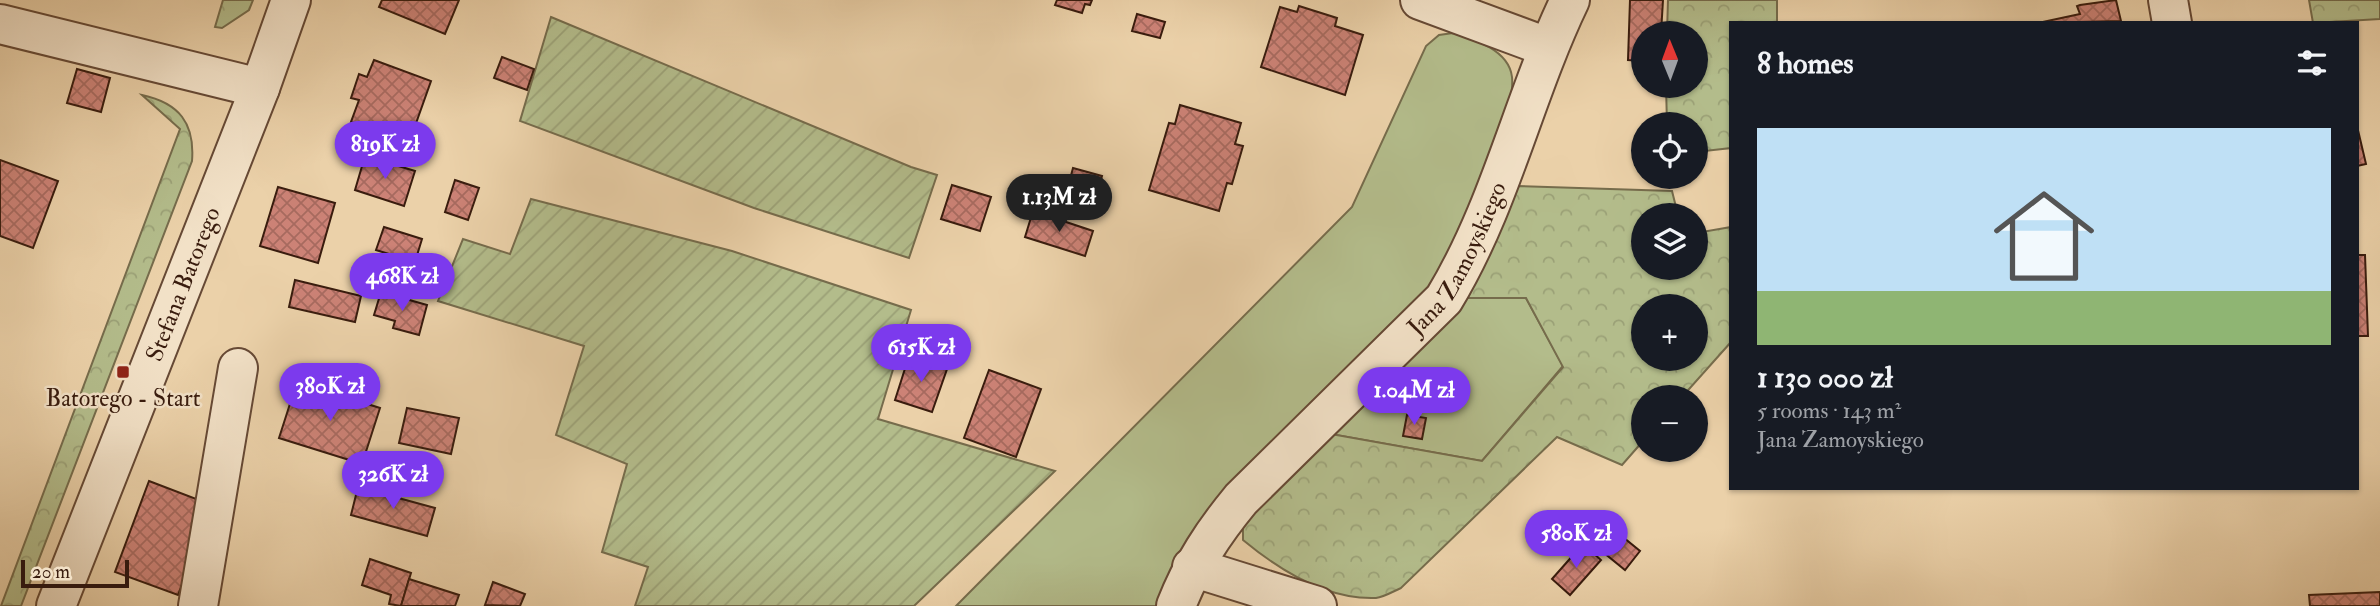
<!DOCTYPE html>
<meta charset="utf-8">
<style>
:root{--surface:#171b24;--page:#20242c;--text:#f1f3f6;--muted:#9ea1a6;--accent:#7c3aed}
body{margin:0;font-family:"IM FELL Double Pica",serif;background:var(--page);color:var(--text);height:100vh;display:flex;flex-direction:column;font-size:26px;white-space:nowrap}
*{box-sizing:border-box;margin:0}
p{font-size:23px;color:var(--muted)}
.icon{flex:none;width:38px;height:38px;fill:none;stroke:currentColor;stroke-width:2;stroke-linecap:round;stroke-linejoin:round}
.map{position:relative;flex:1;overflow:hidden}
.sheet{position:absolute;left:1729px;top:21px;width:630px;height:469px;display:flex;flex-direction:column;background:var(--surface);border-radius:0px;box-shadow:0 2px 5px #0004}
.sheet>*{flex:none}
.needle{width:46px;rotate:359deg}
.controls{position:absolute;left:1631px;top:21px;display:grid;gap:14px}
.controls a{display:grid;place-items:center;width:77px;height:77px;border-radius:50%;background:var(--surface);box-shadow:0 2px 5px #0004;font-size:35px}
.scale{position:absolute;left:21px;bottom:18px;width:108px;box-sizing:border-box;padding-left:7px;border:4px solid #391c0e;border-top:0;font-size:19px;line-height:24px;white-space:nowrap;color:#391c0e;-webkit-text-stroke:5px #f2e1c7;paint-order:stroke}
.price{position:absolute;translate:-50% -60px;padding:0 16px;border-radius:24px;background:var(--accent);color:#fff;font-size:23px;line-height:46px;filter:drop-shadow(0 2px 4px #0008)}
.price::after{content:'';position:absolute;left:50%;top:42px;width:21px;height:16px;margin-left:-10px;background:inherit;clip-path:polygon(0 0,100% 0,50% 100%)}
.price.on{background:#222;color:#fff}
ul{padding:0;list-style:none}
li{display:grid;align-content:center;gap:14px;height:371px;padding:0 28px}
li span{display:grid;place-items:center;height:217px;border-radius:0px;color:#555}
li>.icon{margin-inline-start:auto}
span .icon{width:126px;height:126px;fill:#fffc;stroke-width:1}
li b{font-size:30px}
h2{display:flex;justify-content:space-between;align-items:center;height:84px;padding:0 28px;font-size:30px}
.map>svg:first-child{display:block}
</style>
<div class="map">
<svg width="2380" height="606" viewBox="0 0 2380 606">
<defs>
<pattern id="forest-crowns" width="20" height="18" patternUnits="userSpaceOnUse" patternTransform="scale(1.75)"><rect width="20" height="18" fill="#b3bc8b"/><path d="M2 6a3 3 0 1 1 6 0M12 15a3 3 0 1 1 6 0" fill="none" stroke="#9ba177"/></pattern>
<pattern id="garden-furrows" width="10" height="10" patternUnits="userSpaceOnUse" patternTransform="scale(1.75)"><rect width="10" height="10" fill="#b3bc8b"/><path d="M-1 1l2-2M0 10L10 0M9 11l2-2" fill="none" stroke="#9ba177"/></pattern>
<pattern id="building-cross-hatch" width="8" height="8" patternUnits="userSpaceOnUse" patternTransform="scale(1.75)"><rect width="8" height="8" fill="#cc8276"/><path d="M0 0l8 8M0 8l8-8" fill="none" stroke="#a76a5f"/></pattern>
</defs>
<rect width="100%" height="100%" fill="#ebd1a9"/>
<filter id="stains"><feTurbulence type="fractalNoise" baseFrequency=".00286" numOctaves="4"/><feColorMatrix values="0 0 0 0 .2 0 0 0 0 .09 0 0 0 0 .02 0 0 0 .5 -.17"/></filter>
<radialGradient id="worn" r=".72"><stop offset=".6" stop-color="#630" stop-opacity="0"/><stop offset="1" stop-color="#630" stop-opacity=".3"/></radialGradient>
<g fill="#b3bc8b" stroke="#766c4c" stroke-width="2">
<path d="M1453 33C1474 39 1509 50 1512 77 1513 86 1511 97 1510 105L1442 278 1189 545 1156 606H956L1352 207 1426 46 1439 35Z"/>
<path d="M1465 298H1526L1563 366 1482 461 1331 434Z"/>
</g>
<g fill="url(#forest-crowns)" stroke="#766c4c" stroke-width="2" fill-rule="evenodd">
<path d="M223 0H253L249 10 222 28 215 27Z"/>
<path d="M1668 0H1777V23H1731V148L1696 152V124H1667L1666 86H1696V33H1667Z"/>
<path d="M2309 0H2380V19L2313 23Z"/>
<path d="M142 95C179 103 195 123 192 161L21 606H1L180 129Z"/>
<path d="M1517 186 1672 191 1678 215H1643V268H1696V233L1731 227V342L1682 397H1643V441L1622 465 1557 437 1401 588C1394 591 1384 597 1376 598 1327 600 1278 569 1243 540V521L1331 434 1482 461 1563 367 1526 298H1465ZM1643 306H1696V359H1643Z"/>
</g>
<g fill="url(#garden-furrows)" stroke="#766c4c" stroke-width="2">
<path d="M551 17 911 167 937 175 909 258 754 208 520 121Z"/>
<path d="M531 199 732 251 911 310 878 419 1055 471 914 606H635L648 567 602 552 627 464 556 435 584 346 438 301 463 239 510 254Z"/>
</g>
<g fill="url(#building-cross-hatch)" stroke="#391c0e" stroke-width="2">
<path d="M382 0H459L445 34 379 7Z"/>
<path d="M1057 0H1092L1090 5 1085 4 1082 13 1055 5Z"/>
<path d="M1630 0H1663L1661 33H1643V61L1628 60Z"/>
<path d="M2116 0 2121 21 2038 23 2080 14 2077 6 2080 5Z"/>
<path d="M1299 6 1337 18 1335 26 1363 35 1345 95 1261 67 1280 7 1297 12Z"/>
<path d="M1137 14 1165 22 1160 38 1132 31Z"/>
<path d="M502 57 534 69 527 90 494 78Z"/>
<path d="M374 60 431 81 409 143 351 122 359 100 351 98 359 74 367 77Z"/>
<path d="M77 69 110 78 101 112 67 103Z"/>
<path d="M1180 105 1241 123 1235 144 1243 146 1232 184 1227 183 1219 211 1149 190 1169 123 1175 124Z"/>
<path d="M2357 126 2366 164 2357 166Z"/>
<path d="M365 156 415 171 404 206 355 190Z"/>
<path d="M0 160 58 181 33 248 0 236Z"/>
<path d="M1073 168 1102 176 1097 195 1068 187Z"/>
<path d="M455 180 479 188 468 220 445 212Z"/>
<path d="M952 185 991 197 980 231 941 219Z"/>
<path d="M278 187 335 203 318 263 260 246Z"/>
<path d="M1033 211 1093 231 1085 256 1025 237Z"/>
<path d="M384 227 422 239 415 262 376 250Z"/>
<path d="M2357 255H2365L2368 336H2357Z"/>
<path d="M295 280 361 296 355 322 289 307Z"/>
<path d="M381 292 427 305 419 335 393 328 395 321 374 315Z"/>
<path d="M909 356 947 369 932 412 895 400Z"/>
<path d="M989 370 1041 389 1016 457 964 438Z"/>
<path d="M297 382 380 408 362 464 279 438Z"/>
<path d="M407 408 459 418 451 454 399 443Z"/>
<path d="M1407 415 1426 418 1422 439 1403 436Z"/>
<path d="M149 481 212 505 178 595 115 572Z"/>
<path d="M358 487 435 508 427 536 351 515Z"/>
<path d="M1613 529 1640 551 1625 570 1598 548Z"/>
<path d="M1583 544 1601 560 1570 595 1552 579Z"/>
<path d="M370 559 411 573 401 606 389 604 391 595 362 585Z"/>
<path d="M409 579 459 595 455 606H401Z"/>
<path d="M493 582 525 594 520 606 485 605Z"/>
<path d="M2380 592V606H2310L2309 595Z"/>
</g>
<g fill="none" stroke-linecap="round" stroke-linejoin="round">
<defs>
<g id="minor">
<path d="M1420 0 1547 47"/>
<path d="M2168 0 2172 23"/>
<path d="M0 24 260 88"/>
<path d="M1192 567 1317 606"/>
<path id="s1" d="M56 606 260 88 291 0"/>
<path d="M198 606 238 368"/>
<path id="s2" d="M1176 606C1192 565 1213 533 1241 499L1444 299C1501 205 1523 98 1570 0"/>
</g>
</defs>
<use href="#minor" stroke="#664935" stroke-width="42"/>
<use href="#minor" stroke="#f2e1c7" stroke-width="38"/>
</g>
<rect fill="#8f2418" stroke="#f2e1c7" stroke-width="2.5" x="116" y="365" width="14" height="14" rx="3.5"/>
<g text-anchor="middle" stroke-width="5" stroke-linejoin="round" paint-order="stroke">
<g font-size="24" fill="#391c0e" stroke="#f2e1c7">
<text dy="8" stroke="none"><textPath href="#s2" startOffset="452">Jana Zamoyskiego</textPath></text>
<text dy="8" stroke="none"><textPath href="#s1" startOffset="346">Stefana Batorego</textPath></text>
</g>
<g font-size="24" fill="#391c0e" stroke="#f2e1c7">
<text x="123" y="406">Batorego - Start</text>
</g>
</g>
<rect width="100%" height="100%" filter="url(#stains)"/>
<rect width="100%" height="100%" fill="url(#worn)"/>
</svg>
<div class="controls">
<a><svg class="needle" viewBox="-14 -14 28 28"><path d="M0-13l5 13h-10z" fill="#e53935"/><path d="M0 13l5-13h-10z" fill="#9ea1a6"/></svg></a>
<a><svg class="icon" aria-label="locate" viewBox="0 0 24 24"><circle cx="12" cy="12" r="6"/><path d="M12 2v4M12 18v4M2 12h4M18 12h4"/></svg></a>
<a><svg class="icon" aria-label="layers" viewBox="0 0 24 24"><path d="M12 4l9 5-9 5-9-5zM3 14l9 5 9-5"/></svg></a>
<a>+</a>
<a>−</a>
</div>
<div class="scale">20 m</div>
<b class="price" style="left:385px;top:181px">819K zł</b>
<b class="price on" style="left:1059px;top:234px">1.13M zł</b>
<b class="price" style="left:402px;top:313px">468K zł</b>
<b class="price" style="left:921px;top:384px">615K zł</b>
<b class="price" style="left:330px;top:423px">380K zł</b>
<b class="price" style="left:1414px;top:427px">1.04M zł</b>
<b class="price" style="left:393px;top:511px">326K zł</b>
<b class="price" style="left:1576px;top:570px">580K zł</b>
<section class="sheet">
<h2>8 homes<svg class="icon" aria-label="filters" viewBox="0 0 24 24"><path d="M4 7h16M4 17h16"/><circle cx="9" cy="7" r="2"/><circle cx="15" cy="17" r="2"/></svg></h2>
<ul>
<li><span style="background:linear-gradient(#bfe0f5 75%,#8fb573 0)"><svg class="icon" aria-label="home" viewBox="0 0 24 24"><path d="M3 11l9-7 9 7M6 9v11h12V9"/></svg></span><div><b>1 130 000 zł</b><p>5 rooms · 143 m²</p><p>Jana Zamoyskiego</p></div></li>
</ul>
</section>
</div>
